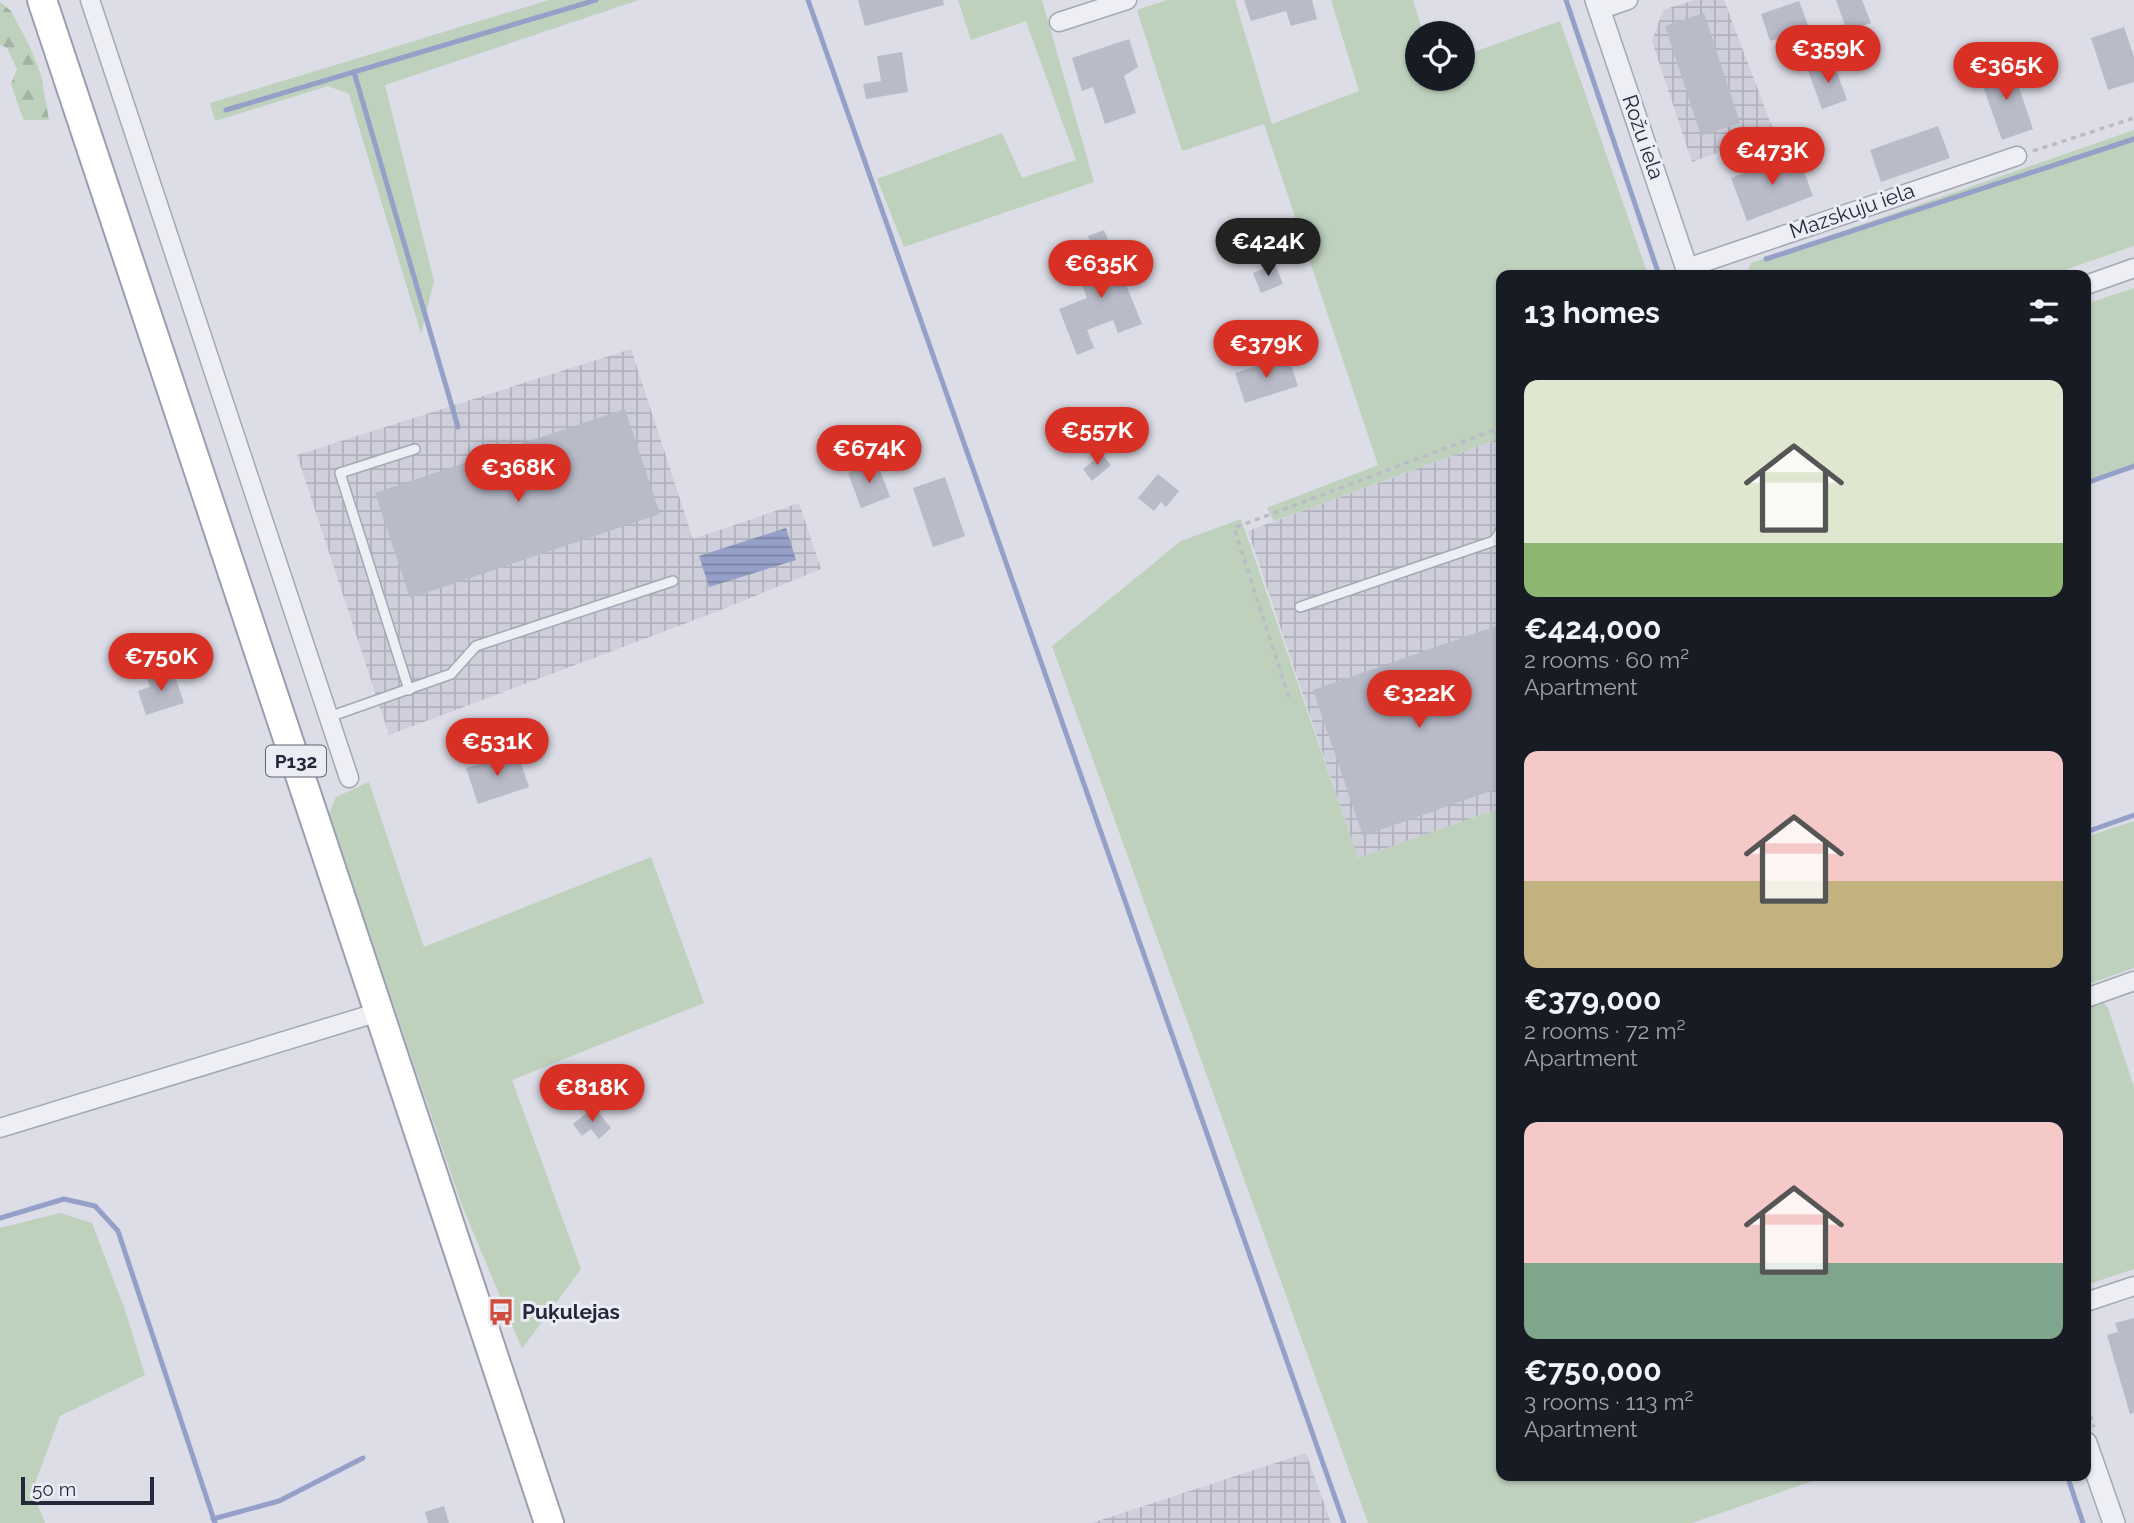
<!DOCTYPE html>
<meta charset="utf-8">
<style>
:root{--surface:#171b24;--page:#20242c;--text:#f1f3f6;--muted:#9ea1a6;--accent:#d93025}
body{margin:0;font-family:Raleway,sans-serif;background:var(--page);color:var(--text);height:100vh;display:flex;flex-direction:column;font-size:26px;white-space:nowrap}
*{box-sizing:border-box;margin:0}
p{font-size:23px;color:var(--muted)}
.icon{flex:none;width:38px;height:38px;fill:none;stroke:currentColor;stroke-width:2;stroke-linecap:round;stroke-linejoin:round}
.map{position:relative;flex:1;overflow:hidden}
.panel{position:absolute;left:1496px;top:270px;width:595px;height:1211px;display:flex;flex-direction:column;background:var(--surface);border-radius:14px;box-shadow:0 2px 5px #0004}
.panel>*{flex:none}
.controls{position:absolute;left:1405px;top:21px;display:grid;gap:14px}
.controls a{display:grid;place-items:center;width:70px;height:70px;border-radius:50%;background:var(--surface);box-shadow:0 2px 5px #0004;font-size:35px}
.scale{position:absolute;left:21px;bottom:18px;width:133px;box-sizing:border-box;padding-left:7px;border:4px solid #25283d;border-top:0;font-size:19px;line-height:24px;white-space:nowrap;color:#25283d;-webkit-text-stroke:5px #ebecf4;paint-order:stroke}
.price{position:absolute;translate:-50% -60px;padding:0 16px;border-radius:24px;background:var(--accent);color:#fff;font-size:23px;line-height:46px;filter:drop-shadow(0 2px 4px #0008)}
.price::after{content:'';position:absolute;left:50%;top:42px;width:21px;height:16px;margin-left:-10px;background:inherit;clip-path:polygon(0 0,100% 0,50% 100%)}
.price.current{background:#222;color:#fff}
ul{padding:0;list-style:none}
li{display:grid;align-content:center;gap:14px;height:371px;padding:0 28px}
li span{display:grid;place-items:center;height:217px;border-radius:14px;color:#555}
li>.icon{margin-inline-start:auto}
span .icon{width:126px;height:126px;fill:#fffc;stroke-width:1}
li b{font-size:30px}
h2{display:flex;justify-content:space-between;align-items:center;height:84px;padding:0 28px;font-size:30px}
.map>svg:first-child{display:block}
</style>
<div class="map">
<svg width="2134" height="1523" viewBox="0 0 2134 1523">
<defs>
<pattern id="industrial-grid" width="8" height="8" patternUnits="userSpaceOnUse" patternTransform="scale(1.75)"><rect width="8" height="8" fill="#cecfdb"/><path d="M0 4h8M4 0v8" fill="none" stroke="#b1b2bd"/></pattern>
<pattern id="forest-firs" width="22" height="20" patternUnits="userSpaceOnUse" patternTransform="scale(1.75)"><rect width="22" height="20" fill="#bdd1bd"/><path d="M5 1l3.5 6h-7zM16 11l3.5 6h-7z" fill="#a2b3a3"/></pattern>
<pattern id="water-rules" width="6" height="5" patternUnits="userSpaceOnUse" patternTransform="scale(1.75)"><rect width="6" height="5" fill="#95a0c8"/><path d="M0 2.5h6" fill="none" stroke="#7982a4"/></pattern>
</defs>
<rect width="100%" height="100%" fill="#dcdde6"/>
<g fill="url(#industrial-grid)">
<path d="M1694 0H1724L1774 132 1692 162 1652 41 1663 10Z"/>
<path d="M631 349 693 539 799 503 821 569 713 613 389 735 297 455Z"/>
<path d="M1501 438V808L1358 858 1248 531Z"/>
<path d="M1306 1453 1331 1523H1092Z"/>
</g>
<g fill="#bdd1bd">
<path d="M549 0H639L385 85 434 281 421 334 349 94 328 86 215 121 210 103Z"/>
<path d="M958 0H1042L1094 182 904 247 877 179 1002 133 1022 178 1076 160 1026 21 971 40Z"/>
<path d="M1167 0H1235L1272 124 1359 91 1331 0H1413L1423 33H1418V79H1463V56L1560 21 1648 275H1502L1501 438 1274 521 1267 508 1378 465 1264 124 1182 151 1137 10Z"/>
<path d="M2134 130V246L2050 275H1746L1751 263Z"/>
<path d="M2134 288V465L2086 482V304Z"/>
<path d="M1241 519 1358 858 1501 808 1502 1475H1830L1692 1523H1368L1052 646 1181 541Z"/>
<path d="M369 782 424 947 651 857 704 1003 512 1080 581 1269 522 1349 461 1203 329 815 336 797Z"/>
<path d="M2134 821V968L2086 985V837Z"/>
<path d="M2103 1002 2108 1008 2134 1087V1269L2086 1285V1007Z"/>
<path d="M60 1213 92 1223 125 1310 145 1375 60 1416 32 1491 45 1523H0V1228Z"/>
</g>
<path fill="url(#forest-firs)" d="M0 2 11 11 30 47 41 75 49 120H24L22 116 11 84 17 69 7 48 0 45Z"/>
<path fill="url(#water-rules)" d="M786 528 796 560 709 587 699 556Z"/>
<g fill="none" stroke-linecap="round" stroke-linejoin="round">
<g stroke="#95a0c8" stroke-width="5">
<path d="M808 0 1344 1523"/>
<path d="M1566 0 1659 275"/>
<path d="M354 72 458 427"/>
<path d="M226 110 596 0"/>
<path d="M1766 259 2134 139"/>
<path d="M2086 483 2134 466"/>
<path d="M2086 832 2134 815"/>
<path d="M0 1218 64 1199 95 1206 118 1231 215 1523"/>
<path d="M2067 1475 2083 1523"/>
<path d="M213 1519 279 1501 363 1458"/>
</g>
</g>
<g fill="#b9bbc9">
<path d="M858 0H943L944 5 865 26Z"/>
<path d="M1244 0H1312L1317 19 1291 26 1286 11 1251 21Z"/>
<path d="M1836 0H1862L1871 23 1847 31Z"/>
<path d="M1799 1 1809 28 1770 41 1761 14Z"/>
<path d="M1704 13 1740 123 1701 136 1665 26Z"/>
<path d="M2124 27 2134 57V82L2108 90 2091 38Z"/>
<path d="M1129 39 1138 67 1124 76 1136 113 1105 124 1093 87 1082 91 1072 58Z"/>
<path d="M902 52 908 92 866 99 863 84 881 81 877 56Z"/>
<path d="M1833 61 1847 100 1822 109 1808 70Z"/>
<path d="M2011 64 2033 129 2002 140 1979 75Z"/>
<path d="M1938 126 1950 158 1881 182 1870 150Z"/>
<path d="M1797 153 1813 196 1747 221 1731 178Z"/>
<path d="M1104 230 1142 324 1118 333 1113 320 1087 330 1094 348 1077 355 1059 309 1087 298 1082 285 1104 276 1088 236Z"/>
<path d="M1275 264 1283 284 1261 293 1253 273Z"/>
<path d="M1288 356 1298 386 1245 403 1235 373Z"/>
<path d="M625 409 660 514 410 598 375 493Z"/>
<path d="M1102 454 1111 465 1092 481 1083 469Z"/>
<path d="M877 462 890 497 861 508 848 473Z"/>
<path d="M1158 474 1179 491 1166 507 1161 502 1154 511 1138 498Z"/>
<path d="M945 477 965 536 933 547 913 488Z"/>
<path d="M1502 624V787L1363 836 1313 690Z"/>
<path d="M160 671 162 677 174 673 184 703 146 715 138 691 150 687 146 675Z"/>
<path d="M517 752 529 787 478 804 466 768Z"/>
<path d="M594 1107 611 1128 599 1139 591 1129 582 1136 573 1124Z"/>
<path d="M2134 1318V1413L2130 1414 2107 1335 2118 1332 2115 1323Z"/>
<path d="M444 1506 449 1523H428L425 1512Z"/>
</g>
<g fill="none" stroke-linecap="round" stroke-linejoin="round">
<defs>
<g id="service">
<path d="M1300 607 1494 541 1502 529"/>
<path d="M409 690 340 473 415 449"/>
<path d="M329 717 451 674 476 646 673 581"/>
</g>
<g id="minor">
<path d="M90 0 349 778"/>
<path d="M1599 10 1628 0"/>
<path d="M1059 22 1127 0"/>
<path d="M1687 268 2017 156"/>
<path d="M2086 285 2134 268"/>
<path d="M2086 998 2134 981"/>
<path d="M0 1128 379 1012"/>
<path d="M2086 1302 2134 1286"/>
</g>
<g id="tertiary">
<path d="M1596 0 1689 275"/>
<path d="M2086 1443 2114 1523"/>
</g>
<path id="primary" d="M42 0 549 1523"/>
</defs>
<use href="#service" stroke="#a5a7b3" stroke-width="12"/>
<use href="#minor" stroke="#a5a7b3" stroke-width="21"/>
<use href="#tertiary" stroke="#a5a7b3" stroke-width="24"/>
<use href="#primary" stroke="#9b9eb2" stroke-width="32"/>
<g stroke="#babbc5" stroke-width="3.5" stroke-dasharray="5 5" stroke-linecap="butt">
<path d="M2033 151 2134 118"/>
<path d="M1289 697 1234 528 1502 427"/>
<path d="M2086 1406 2094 1427"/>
</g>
<use href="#service" stroke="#eeeff5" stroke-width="9"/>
<use href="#minor" stroke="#eeeff5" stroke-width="18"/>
<use href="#tertiary" stroke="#eeeff5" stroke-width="21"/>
<use href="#primary" stroke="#fff" stroke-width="28"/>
</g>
<defs>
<symbol id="bus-bare" viewBox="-9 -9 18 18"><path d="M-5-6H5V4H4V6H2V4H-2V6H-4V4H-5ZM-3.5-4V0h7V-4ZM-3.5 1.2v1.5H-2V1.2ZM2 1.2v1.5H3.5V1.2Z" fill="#d04d3c" stroke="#ebecf4" stroke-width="2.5" paint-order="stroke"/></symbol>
</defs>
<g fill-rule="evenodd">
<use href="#bus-bare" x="482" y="1293" width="38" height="38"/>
</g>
<g text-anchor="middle" stroke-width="6" stroke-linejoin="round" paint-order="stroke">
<rect fill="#ebecf4" stroke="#606374" stroke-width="2" x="266" y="745.5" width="60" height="31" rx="5"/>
<g font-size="19" font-weight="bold" fill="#25283d">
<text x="296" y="768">P132</text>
</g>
<g font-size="21" fill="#25283d" stroke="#ebecf4">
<text transform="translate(1643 137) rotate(71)" y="7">Rožu iela</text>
<text transform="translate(1852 211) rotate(-19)" y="7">Mazskuju iela</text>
</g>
<g font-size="21" font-weight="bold" fill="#25283d" stroke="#ebecf4" text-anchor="start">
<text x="522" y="1319">Puķulejas</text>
</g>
</g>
</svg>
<div class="controls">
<a><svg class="icon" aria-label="locate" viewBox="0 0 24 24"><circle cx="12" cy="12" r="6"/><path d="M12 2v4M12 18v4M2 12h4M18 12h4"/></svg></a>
</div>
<div class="scale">50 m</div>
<b class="price" style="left:1828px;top:85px">€359K</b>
<b class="price" style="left:2006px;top:102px">€365K</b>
<b class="price" style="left:1772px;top:187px">€473K</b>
<b class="price current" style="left:1268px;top:278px">€424K</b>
<b class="price" style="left:1101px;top:300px">€635K</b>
<b class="price" style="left:1266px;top:380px">€379K</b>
<b class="price" style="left:1097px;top:467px">€557K</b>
<b class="price" style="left:869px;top:485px">€674K</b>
<b class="price" style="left:518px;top:504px">€368K</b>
<b class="price" style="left:161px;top:693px">€750K</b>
<b class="price" style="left:1419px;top:730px">€322K</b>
<b class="price" style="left:497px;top:778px">€531K</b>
<b class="price" style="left:592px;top:1124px">€818K</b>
<section class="panel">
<h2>13 homes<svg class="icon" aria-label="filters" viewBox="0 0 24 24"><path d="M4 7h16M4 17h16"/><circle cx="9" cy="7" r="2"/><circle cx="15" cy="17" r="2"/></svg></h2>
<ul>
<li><span style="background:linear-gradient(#dfe7d0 75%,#8fb573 0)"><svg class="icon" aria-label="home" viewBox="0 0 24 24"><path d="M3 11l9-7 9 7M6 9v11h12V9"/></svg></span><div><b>€424,000</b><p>2 rooms · 60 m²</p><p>Apartment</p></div></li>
<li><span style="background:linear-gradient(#f6c9c9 60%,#c2b280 0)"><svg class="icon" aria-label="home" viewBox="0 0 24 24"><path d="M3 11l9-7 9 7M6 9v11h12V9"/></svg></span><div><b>€379,000</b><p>2 rooms · 72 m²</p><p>Apartment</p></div></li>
<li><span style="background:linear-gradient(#f6c9c9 65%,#7fa58c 0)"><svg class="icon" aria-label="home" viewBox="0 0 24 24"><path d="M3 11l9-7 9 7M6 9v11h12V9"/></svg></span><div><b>€750,000</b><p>3 rooms · 113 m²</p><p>Apartment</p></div></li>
</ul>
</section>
</div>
